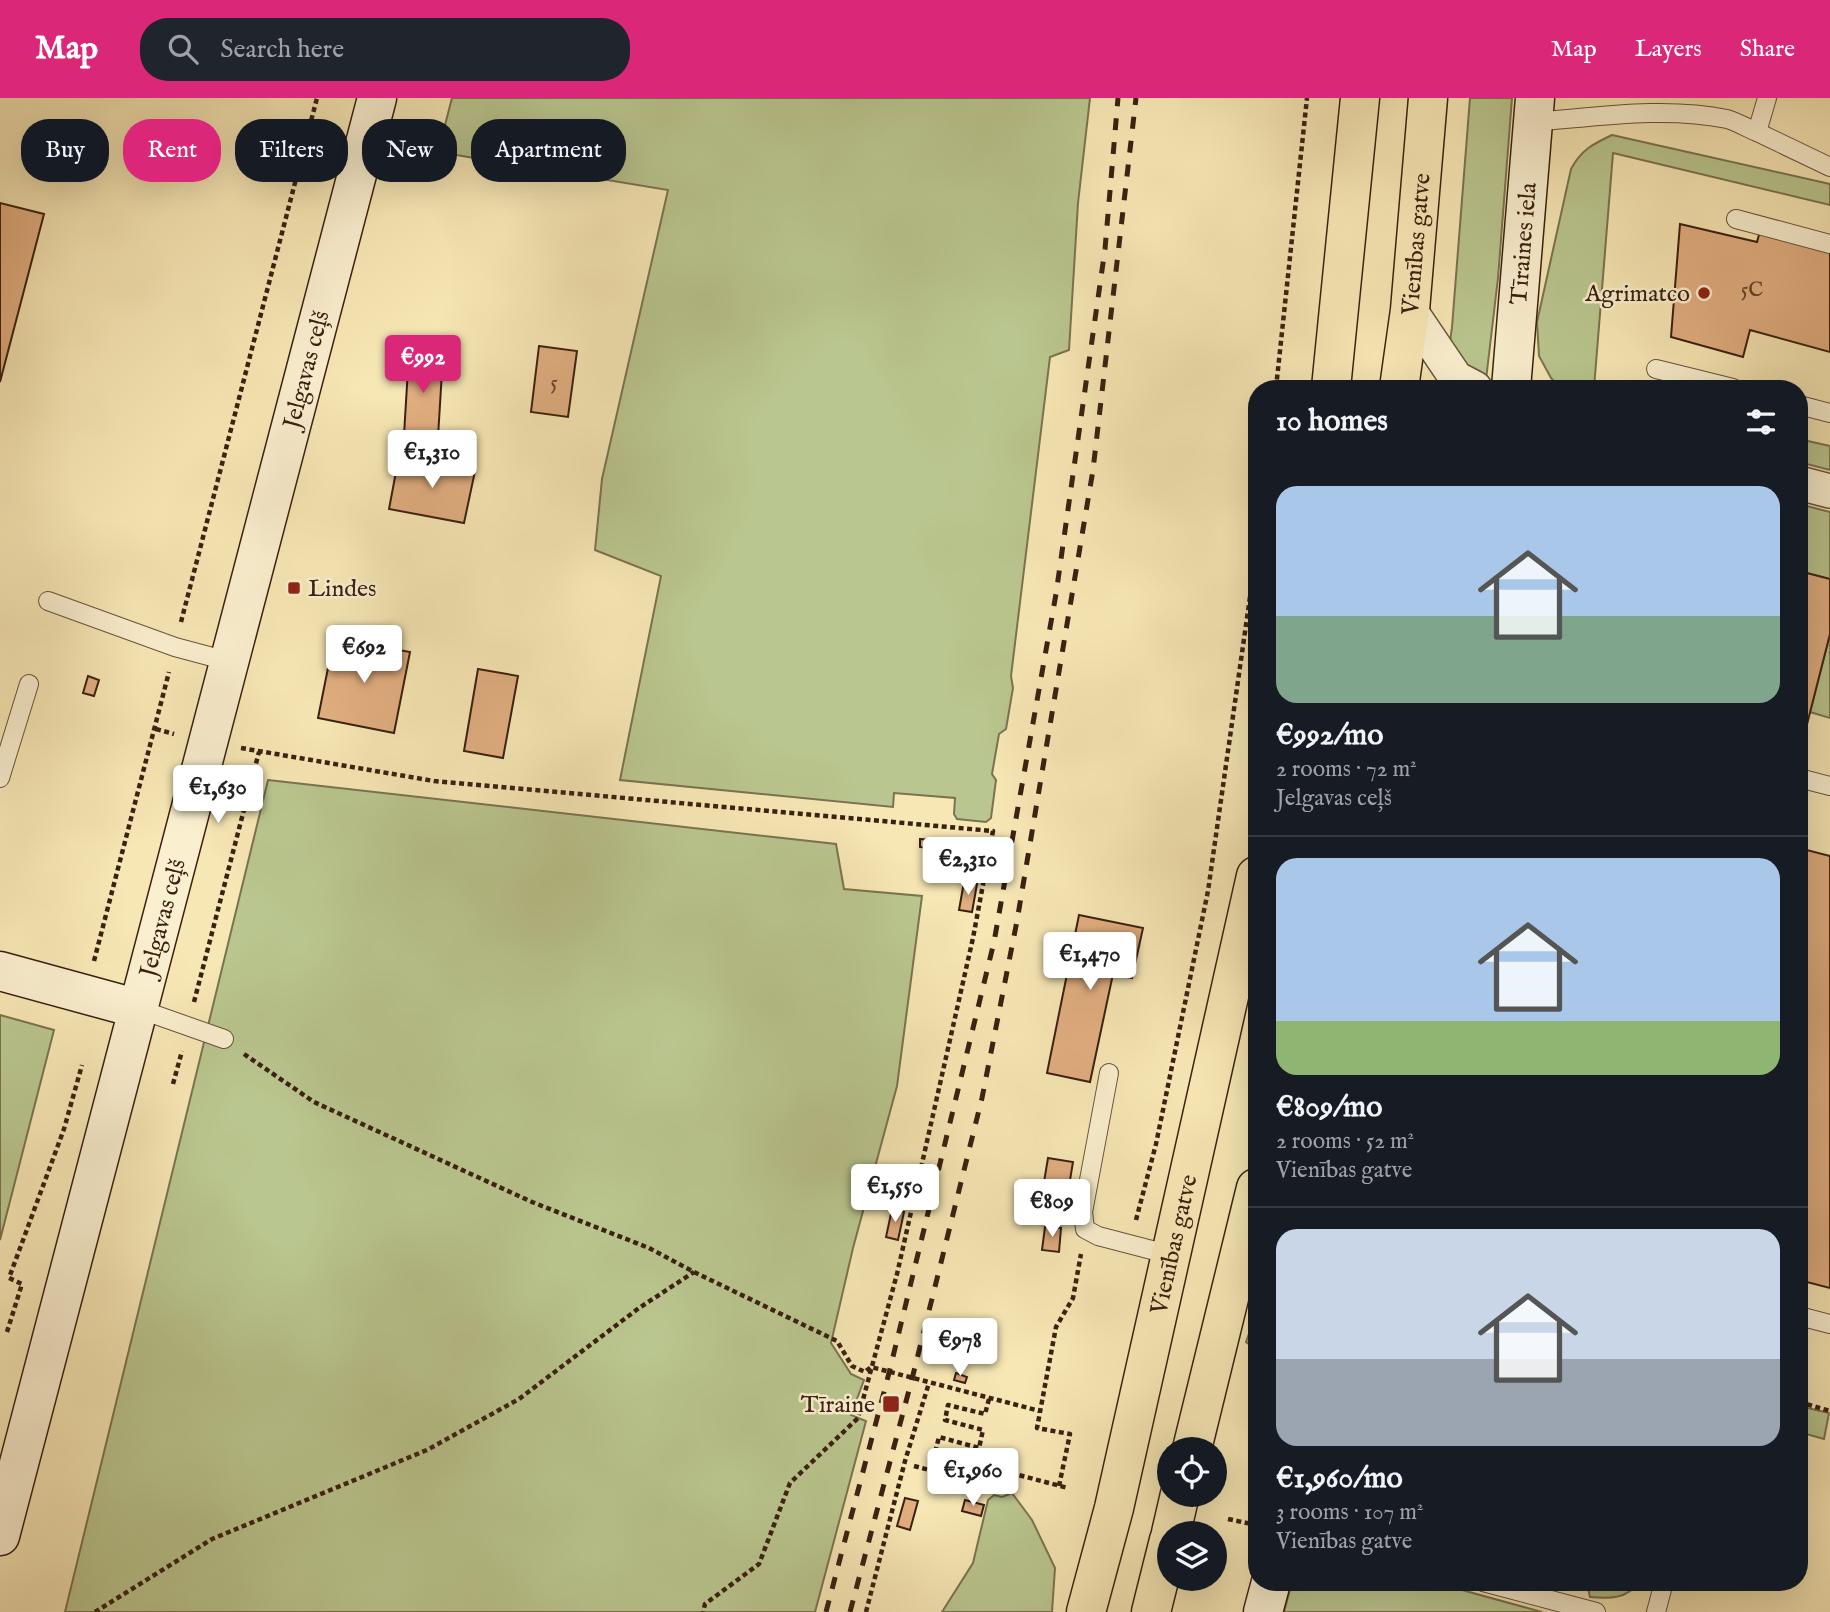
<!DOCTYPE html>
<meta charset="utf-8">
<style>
:root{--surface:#171b24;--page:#20242c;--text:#f1f3f6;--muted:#9ea1a6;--line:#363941;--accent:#db2777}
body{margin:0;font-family:"IM FELL English",serif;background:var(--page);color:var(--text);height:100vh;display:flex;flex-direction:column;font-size:26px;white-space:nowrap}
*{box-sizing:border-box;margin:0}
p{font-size:23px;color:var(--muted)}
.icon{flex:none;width:38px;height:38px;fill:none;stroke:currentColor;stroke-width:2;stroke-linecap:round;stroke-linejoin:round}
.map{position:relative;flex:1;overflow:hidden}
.details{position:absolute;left:1248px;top:282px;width:560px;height:1211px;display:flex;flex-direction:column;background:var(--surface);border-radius:28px;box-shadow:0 7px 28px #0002}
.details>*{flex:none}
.banner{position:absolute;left:21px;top:21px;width:665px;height:63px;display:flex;gap:14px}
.controls{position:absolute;left:1157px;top:1339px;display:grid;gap:14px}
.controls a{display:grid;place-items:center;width:70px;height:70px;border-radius:50%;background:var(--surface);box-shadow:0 7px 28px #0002;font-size:35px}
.price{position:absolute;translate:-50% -60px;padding:0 16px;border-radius:7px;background:#fff;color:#222;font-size:23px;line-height:46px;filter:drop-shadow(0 2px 4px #0008)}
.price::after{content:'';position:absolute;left:50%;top:42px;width:21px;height:16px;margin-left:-10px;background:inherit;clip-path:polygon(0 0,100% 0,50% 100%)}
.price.current{background:var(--accent);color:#fff}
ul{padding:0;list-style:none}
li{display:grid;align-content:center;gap:14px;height:371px;padding:0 28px}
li+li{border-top:2px solid var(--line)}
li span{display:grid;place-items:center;height:217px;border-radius:21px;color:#555}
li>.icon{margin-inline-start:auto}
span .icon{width:126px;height:126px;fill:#fffc;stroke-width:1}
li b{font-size:30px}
h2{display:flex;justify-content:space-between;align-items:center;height:84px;padding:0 28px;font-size:30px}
.pill{padding:0 24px;border-radius:28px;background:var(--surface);box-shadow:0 7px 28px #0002;font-size:24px;line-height:63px}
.pill.current{background:var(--accent);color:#fff}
header{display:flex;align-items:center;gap:42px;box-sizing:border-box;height:98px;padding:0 35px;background:var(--accent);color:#fff}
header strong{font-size:33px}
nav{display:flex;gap:38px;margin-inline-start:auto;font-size:24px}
.search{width:490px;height:63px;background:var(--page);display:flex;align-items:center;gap:18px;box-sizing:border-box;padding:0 24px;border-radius:28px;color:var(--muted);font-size:26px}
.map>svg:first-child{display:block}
</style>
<header>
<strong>Map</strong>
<div class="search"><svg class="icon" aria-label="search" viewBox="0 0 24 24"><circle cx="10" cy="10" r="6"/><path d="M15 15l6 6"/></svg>Search here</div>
<nav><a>Map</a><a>Layers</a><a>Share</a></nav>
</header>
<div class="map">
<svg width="1830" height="1514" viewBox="0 0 1830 1514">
<rect width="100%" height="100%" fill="#f7e7b5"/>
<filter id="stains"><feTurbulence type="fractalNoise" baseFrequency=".00286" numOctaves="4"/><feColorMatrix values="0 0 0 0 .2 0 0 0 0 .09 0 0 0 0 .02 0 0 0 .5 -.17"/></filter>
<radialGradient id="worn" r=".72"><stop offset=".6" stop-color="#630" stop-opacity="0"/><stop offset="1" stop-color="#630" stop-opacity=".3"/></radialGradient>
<g fill="#bac68f" stroke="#7a7350" stroke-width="2">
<path d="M452 0H1090L1078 105 1069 252 1050 259 1011 578 1013 590 1006 631 999 636 992 676 996 682 991 720 986 724 957 721 954 716 955 700 894 695 893 709 620 682 661 478 595 452 602 381 668 92 438 54Z"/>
<path d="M1470 0H1512L1498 180 1485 290H1444L1452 229Z"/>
<path d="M1612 37 1830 86V107L1613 55 1594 290H1560L1551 280 1539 258 1537 224 1571 71C1581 52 1593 46 1612 37Z"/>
<path d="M1799 341 1830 348V372L1799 364Z"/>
<path d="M1799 406 1830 414V481L1799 473Z"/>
<path d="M1830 536V620L1810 614Z"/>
<path d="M268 682 836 746 844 791 922 798 897 988 853 1150 831 1245 851 1276 864 1282 851 1317 866 1323 815 1514H65Z"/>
<path d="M0 917 54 932 0 1142Z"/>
<path d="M1256 1216V1251L1246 1244Z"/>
<path d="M1799 1308 1829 1315 1824 1341 1799 1334Z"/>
<path d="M1012 1395 1032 1422 1055 1470 1052 1514H942L973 1465 988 1402 994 1397 1002 1399Z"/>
<path d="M1292 1484H1433L1542 1514H1284Z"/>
<path d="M1589 1484H1640C1626 1501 1610 1501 1590 1499L1588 1490Z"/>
</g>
<g fill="#e1ae80" stroke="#3a2011" stroke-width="2">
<path d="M0 105 44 116 0 284Z"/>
<path d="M1680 126 1757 144 1760 133 1830 150V254L1750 232 1743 259 1671 239Z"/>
<path d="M539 248 577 253 568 319 531 314Z"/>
<path d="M409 254 443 257 438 339 404 337Z"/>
<path d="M399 358 475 373 464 425 389 411Z"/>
<path d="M1799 473 1830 481V536L1803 642 1799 641Z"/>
<path d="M334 540 410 554 394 635 318 620Z"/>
<path d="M478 571 518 578 503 660 464 653Z"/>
<path d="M88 578 99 582 94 598 83 595Z"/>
<path d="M920 741 933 742 932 751 920 749Z"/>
<path d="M1799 750 1830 758V1190L1799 1182Z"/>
<path d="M964 784 977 786 972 814 959 812Z"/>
<path d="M1079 817 1143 830 1132 880 1113 876 1090 984 1047 975Z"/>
<path d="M1048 1060 1073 1064 1064 1118 1039 1114Z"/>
<path d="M892 1111 904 1114 898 1142 886 1139Z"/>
<path d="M1045 1129 1061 1130 1059 1154 1042 1152Z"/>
<path d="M956 1275 967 1279 965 1285 954 1282Z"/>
<path d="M905 1400 918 1403 910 1432 897 1428Z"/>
<path d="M965 1402 984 1407 981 1418 962 1413Z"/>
</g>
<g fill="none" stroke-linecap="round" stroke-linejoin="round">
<defs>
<g id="lane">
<path d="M1767 0 1757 34 1830 69"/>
<path d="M1533 24C1597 19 1664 8 1727 21 1737 24 1747 30 1757 34"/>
<path d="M1736 121 1830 146"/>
<path d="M1656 271 1733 290"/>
<path d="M1799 307 1830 315"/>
<path d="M48 503 175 549 231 564"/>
<path d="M0 680 29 586"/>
<path d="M1799 680 1830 688"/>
<path d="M139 911 224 941"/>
<path d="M1109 975 1083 1114 1085 1131 1098 1138 1171 1157"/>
<path d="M1799 1218 1830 1226"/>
<path d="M1483 1484 1596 1514"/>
<path d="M1656 1514 1664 1484"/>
</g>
<g id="street">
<path d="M1410 212 1456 280 1475 290"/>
<path d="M1799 385 1830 393"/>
</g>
<g id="secondary">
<path id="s1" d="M1511 290 1535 0"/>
<path d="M0 873 139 911"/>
<path id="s2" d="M0 1438 377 0"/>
<path d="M1263 1514 1271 1484"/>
</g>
<g id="highway">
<path d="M1331 290 1360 0"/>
<path id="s3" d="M1399 290 1410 212 1428 0"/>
<path d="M1192 1351 1256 1090"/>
<path d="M1171 1435 1180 1396"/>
<path id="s4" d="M1086 1514 1114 1410 1256 778"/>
<path d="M1151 1514 1169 1442"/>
</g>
</defs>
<use href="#lane" stroke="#69523a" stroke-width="20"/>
<use href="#street" stroke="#69523a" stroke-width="36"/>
<use href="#secondary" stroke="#3a2011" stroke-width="41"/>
<use href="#highway" stroke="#3a2011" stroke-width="41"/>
<g stroke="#3a2011" stroke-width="4.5" stroke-dasharray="5 3.5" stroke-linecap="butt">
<path d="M1276 290 1307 0"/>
<path d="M181 524 317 0"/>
<path d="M156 631 174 636"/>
<path d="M241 650 434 683 993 733 973 840 897 1176 858 1320 790 1385 759 1466 705 1506 703 1514"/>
<path d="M94 863 169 574"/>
<path d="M194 904 259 654"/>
<path d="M244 956 314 1004 532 1104 649 1150 694 1174 837 1243 852 1268 865 1274 871 1269 1040 1313"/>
<path d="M173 986 182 953"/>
<path d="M1136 1122 1156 1046 1208 793 1256 457"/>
<path d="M7 1234 22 1186 9 1180 64 1031 82 967"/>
<path d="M989 1301 985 1316 948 1307 945 1322 983 1332 979 1350 939 1339 935 1355 1068 1390"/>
<path d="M1799 1304 1830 1313"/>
<path d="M914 1368 937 1374 942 1358"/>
<path d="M1059 1388 1070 1336 1037 1330 1056 1229 1073 1200 1081 1156"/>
<path d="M1228 1421 1256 1427"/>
<path d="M95 1514 212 1441 427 1352 519 1301 639 1210 694 1174"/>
<path d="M866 1514 905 1363 929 1285"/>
</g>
<use href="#lane" stroke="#faefcf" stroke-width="18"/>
<use href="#street" stroke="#faefcf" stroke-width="33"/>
<use href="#secondary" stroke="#faefcf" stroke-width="38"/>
<use href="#highway" stroke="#f7e7b5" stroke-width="38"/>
<g stroke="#3a2011" stroke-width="5" stroke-dasharray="12 12" stroke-linecap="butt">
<path d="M826 1514 889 1275 994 844 1056 496 1105 151 1118 0"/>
<path d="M850 1514 912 1281 982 1000 1017 823 1093 372 1136 0"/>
</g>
</g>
<g fill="#8f2418" stroke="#faefcf" stroke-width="2.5">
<circle cx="1704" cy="195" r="7"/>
<rect x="287" y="483" width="14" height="14" rx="3.5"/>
<rect x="882" y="1297" width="18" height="18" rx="3.5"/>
</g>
<g text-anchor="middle" stroke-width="5" stroke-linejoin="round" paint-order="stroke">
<g font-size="21" fill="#64442d">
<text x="1752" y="198">5C</text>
<text x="554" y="291">5</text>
</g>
<g font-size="24" fill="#3a2011" stroke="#faefcf">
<text dy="8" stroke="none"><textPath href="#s3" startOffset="145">Vienības gatve</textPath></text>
<text dy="8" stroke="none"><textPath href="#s1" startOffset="145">Tīraines iela</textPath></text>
<text dy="8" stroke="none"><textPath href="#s2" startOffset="1206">Jelgavas ceļš</textPath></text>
<text dy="8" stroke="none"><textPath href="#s2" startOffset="639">Jelgavas ceļš</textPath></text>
<text dy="8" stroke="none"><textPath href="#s4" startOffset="378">Vienības gatve</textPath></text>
</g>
<g font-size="24" fill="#3a2011" stroke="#faefcf" text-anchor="end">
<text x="1690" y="203">Agrimatco</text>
<text x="308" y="498" text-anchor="start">Lindes</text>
<text x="875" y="1314">Tīraine</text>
</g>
</g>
<rect width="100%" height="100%" filter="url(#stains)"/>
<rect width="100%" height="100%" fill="url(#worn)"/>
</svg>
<div class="controls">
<a><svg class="icon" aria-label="locate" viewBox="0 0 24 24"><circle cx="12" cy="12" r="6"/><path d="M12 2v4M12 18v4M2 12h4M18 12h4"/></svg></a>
<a><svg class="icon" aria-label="layers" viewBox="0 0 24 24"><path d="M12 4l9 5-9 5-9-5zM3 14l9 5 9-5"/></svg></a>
</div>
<b class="price current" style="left:423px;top:297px">€992</b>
<b class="price" style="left:432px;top:392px">€1,310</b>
<b class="price" style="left:364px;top:587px">€692</b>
<b class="price" style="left:218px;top:727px">€1,630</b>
<b class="price" style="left:968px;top:799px">€2,310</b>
<b class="price" style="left:1090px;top:894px">€1,470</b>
<b class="price" style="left:895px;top:1126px">€1,550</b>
<b class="price" style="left:1052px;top:1141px">€809</b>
<b class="price" style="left:960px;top:1280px">€978</b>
<b class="price" style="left:973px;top:1410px">€1,960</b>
<div class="banner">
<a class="pill">Buy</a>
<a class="pill current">Rent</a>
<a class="pill">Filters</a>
<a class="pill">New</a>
<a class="pill">Apartment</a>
</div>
<section class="details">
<h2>10 homes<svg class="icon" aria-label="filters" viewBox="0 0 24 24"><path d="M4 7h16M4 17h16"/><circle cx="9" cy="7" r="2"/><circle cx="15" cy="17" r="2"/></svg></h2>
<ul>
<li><span style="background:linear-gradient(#a9c7e8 60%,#7fa58c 0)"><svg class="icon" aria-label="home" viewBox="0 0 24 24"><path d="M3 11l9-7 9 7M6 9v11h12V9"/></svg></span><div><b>€992/mo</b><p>2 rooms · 72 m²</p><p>Jelgavas ceļš</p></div></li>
<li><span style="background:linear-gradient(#a9c7e8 75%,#8fb573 0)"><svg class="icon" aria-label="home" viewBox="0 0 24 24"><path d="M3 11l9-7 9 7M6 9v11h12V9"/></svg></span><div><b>€809/mo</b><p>2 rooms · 52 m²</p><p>Vienības gatve</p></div></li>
<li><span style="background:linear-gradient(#c9d6e8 60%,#9aa5b1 0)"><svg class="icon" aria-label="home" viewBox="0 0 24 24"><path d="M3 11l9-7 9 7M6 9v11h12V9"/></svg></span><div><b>€1,960/mo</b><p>3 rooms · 107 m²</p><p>Vienības gatve</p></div></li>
</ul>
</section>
</div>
